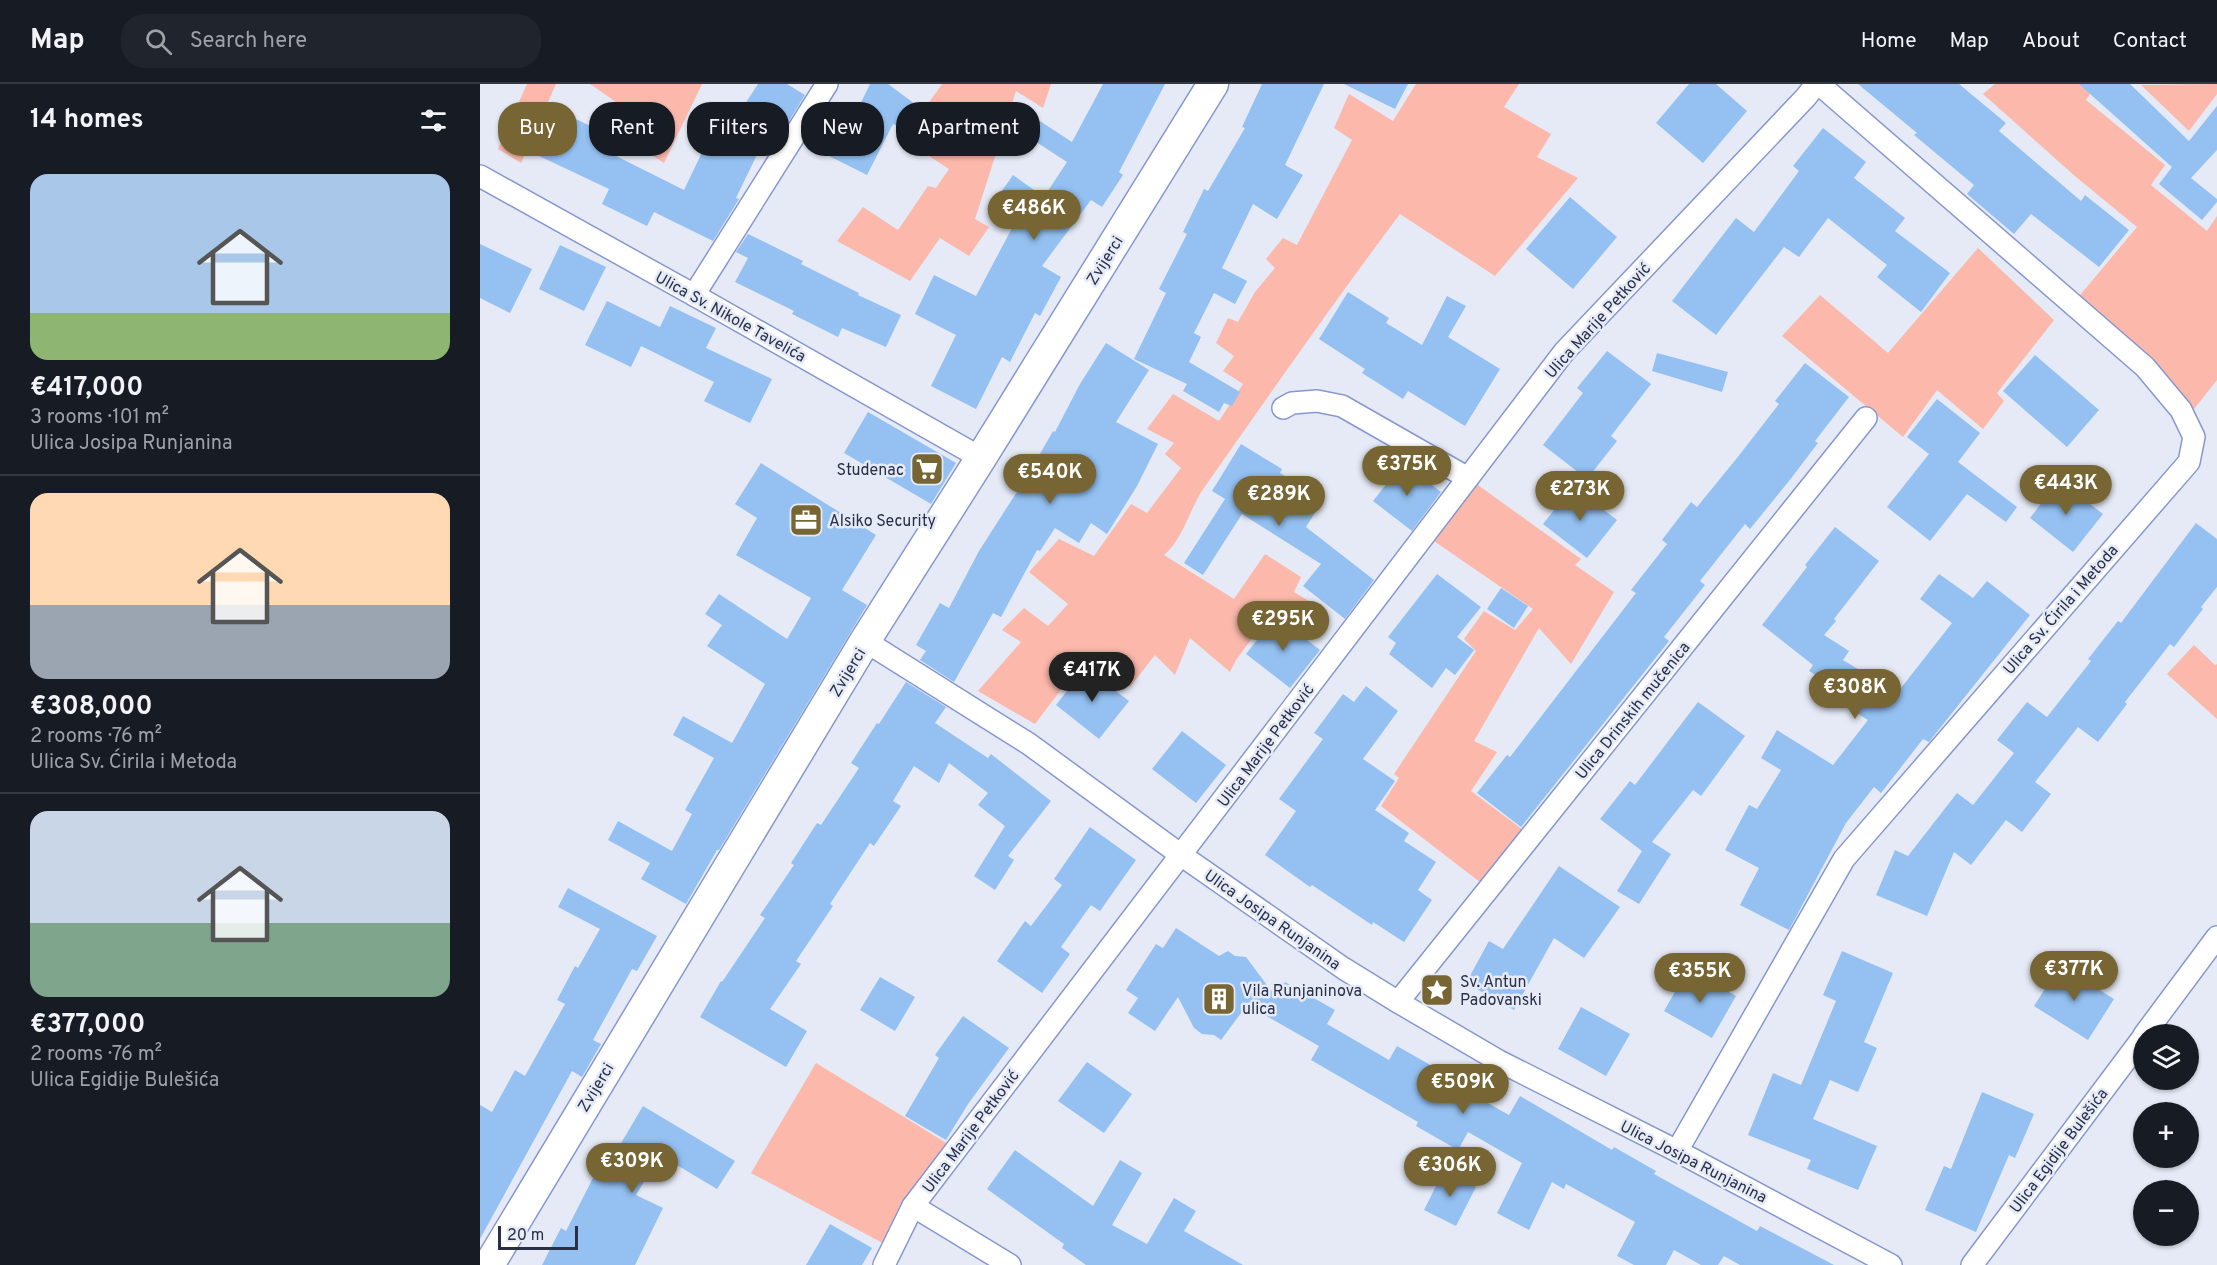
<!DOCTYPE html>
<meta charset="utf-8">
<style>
:root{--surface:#171b24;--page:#20242c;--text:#f1f3f6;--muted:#9ea1a6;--line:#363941;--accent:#776634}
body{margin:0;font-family:Overpass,sans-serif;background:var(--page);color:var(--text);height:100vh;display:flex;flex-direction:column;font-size:22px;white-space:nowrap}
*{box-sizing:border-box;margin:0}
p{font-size:20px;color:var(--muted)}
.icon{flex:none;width:33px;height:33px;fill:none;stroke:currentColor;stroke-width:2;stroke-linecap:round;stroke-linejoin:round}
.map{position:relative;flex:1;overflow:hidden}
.sheet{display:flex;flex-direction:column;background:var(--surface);width:480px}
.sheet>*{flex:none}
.banner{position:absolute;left:18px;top:18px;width:570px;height:54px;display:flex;gap:12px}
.tools{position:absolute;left:1653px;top:940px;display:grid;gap:12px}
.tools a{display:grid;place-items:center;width:66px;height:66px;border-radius:50%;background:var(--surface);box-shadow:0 2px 4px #0004;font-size:30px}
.scale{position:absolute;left:18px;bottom:15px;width:80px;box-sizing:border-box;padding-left:6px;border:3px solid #282f46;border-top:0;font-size:16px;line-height:21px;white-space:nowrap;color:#282f46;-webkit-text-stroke:4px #e5eaf6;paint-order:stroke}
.price{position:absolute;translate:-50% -51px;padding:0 14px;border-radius:21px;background:var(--accent);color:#fff;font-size:20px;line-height:39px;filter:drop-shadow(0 2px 3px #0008)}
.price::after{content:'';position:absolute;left:50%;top:36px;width:18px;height:14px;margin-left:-9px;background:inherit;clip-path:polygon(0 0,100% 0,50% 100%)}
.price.current{background:#222;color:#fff}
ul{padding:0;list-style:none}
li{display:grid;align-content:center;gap:12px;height:318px;padding:0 30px}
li+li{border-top:2px solid var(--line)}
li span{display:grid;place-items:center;height:186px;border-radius:18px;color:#555}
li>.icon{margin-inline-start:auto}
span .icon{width:108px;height:108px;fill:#fffc;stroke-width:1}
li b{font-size:26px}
h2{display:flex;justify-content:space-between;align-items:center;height:72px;padding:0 30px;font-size:26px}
.pill{padding:0 21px;border-radius:24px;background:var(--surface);box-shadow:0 2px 4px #0004;font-size:21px;line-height:54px}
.pill.current{background:var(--accent);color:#fff}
header{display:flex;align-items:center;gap:36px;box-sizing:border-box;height:84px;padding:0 30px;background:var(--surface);border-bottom:2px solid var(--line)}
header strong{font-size:28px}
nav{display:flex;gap:33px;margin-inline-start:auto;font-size:21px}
.search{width:420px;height:54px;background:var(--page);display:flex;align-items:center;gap:15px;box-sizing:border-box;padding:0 21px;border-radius:24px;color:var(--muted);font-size:22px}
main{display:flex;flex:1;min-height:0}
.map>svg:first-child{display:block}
</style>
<header>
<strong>Map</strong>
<div class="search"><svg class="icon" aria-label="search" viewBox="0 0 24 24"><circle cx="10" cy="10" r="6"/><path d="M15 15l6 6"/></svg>Search here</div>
<nav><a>Home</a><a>Map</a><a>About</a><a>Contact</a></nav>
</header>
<main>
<section class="sheet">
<h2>14 homes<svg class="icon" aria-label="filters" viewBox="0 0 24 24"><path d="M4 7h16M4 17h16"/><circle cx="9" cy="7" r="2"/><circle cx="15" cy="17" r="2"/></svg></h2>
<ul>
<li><span style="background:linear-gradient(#a9c7e8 75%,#8fb573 0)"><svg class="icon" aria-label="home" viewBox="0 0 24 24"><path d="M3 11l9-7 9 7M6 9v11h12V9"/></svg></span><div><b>€417,000</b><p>3 rooms · 101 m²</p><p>Ulica Josipa Runjanina</p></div></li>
<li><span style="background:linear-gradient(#ffd9b3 60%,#9aa5b1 0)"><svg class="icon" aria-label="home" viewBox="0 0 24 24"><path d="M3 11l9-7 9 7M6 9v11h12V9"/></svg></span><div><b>€308,000</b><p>2 rooms · 76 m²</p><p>Ulica Sv. Ćirila i Metoda</p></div></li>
<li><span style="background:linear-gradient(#c9d6e8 60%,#7fa58c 0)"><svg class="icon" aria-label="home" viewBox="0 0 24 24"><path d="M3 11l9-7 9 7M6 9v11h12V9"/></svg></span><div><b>€377,000</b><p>2 rooms · 76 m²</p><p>Ulica Egidije Bulešića</p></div></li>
</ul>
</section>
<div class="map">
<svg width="1737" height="1181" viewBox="0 0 1737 1181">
<rect width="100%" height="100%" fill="#e5eaf6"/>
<g fill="#fbb8ab">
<path d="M47 0H76L41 79 18 65Z"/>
<path d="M110 0H222L184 79 122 40 139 20Z"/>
<path d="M462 0H571L563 24 536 7 495 135 509 143 489 172 460 154 430 197 357 157 383 123 418 146 448 102 456 104 469 85 423 55Z"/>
<path d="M936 0H1039L1024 23 1071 50 1057 73 1098 94 1015 192 920 130C853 219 790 310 726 401 710 422 705 453 684 471L754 515 785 470 821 493 814 508 847 528 827 550 796 522 756 576 750 588 710 554 695 591 675 571 650 603 605 574 555 640 498 607 541 558 522 546 544 524 568 542 588 520 549 488 579 455 614 472 651 420 667 429 701 384 685 370 694 359 667 345 693 310 739 337 763 300 743 287 754 272 736 259 748 234 758 238 775 208 795 184 786 175 803 154 817 161 872 56 854 44 869 10 913 37Z"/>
<path d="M1515 0H1617L1606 16 1685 81 1671 101 1727 147 1737 132V296L1714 325 1596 216 1657 143 1596 93 1503 10Z"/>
<path d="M1737 0V10L1709 47 1661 1Z"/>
<path d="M1498 164 1574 236 1517 309 1524 317 1503 345 1457 306 1423 353 1302 252 1340 211 1408 269Z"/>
<path d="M988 394 1101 475 1095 481 1134 508 1091 580 1059 544 994 657 1017 668 991 707 1051 752 1009 805 901 722 919 694 914 690 996 567 984 555 1004 527 1035 546 1053 525 945 451Z"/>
<path d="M1714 561 1735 581 1737 580V635L1687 590Z"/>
<path d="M336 979 476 1065 412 1164 271 1089Z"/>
</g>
<g fill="#94c1f2">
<path d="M278 0H307L325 11 299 53 289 46 256 114 259 115 233 157 174 128 167 142 122 120 129 105 57 71 79 27 125 49 118 63 204 106 237 37 250 43Z"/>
<path d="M390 0H408L435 20 423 44 413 40 387 91 343 69 363 30 373 35Z"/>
<path d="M623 0H685L639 88 643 91 622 123 611 116 562 182 581 193 560 232 555 229 530 278 522 273 496 325 451 302 476 251 435 230 454 191 496 212 531 146 544 129 519 111 533 91 564 113 587 78 535 44 546 28 592 58Z"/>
<path d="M782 0H844L805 81 823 91 797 135 773 120 742 184 767 197 755 220 734 209 714 249 721 253 709 278 760 308 752 322 744 319 739 328 703 307 707 300 654 275 686 209 679 205 707 150 703 148 724 105 728 107 765 44 762 43Z"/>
<path d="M864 0H928L915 25Z"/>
<path d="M1209 0H1236L1267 27 1223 79 1176 39Z"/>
<path d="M1378 0H1479L1526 39 1519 47 1601 117 1605 111 1649 146 1619 183 1551 130 1534 150 1487 110 1494 101 1434 51 1437 49Z"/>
<path d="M1599 0H1650L1709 57 1737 22V66L1711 94 1737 115V118L1722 136 1679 100 1692 83Z"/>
<path d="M1343 44 1386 78 1374 94 1425 134 1415 147 1470 189 1441 228 1397 193 1407 181 1348 134 1319 173 1304 163 1236 251 1192 217 1256 134 1274 148 1319 87 1313 82Z"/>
<path d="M1090 113 1137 153 1093 205 1046 165Z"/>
<path d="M268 150 323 177 321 180 379 209 378 211 421 231 406 263 362 244 358 253 312 230 314 227 255 198 268 174 256 168Z"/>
<path d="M0 160 52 185 30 229 0 214Z"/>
<path d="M80 161 126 183 104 227 59 205Z"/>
<path d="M868 208 909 234 906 239 942 261 967 212 986 222 968 253 1020 285 985 342 928 307 923 315 882 289 885 285 839 255Z"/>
<path d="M127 217 180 243 190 222 236 244 226 264 292 295 270 339 224 317 234 298 161 262 151 283 105 261Z"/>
<path d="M626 259 669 286 636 338 678 360 657 402 627 450 611 439 599 459 575 444 560 467 557 466 521 533 513 529 474 598 440 576 446 567 436 561 460 519 469 524 499 467 549 389 573 347 575 348 600 300Z"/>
<path d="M1127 267 1171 300 1131 352 1137 357 1107 395 1063 361 1103 309 1097 304Z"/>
<path d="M1177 269 1248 288 1242 308 1172 287Z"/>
<path d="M1555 271 1619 326 1587 363 1523 307Z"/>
<path d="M1325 279 1369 313 1335 357 1338 359 1309 397 1270 445 1265 440 1220 497 1225 501 1184 553 1189 557 1041 743 997 709 1027 671 1030 673 1156 509 1151 506 1187 460 1182 456 1211 418 1217 423 1257 374 1299 320 1295 317Z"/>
<path d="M1457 315 1500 349 1478 378 1537 423 1526 438 1487 410 1450 457 1407 423 1449 370 1427 353Z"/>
<path d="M388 328 476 379 451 420 364 369Z"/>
<path d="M761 360 802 385 800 389 843 416 826 443 894 496 865 535 823 502 841 480 762 430 723 491 704 479 745 415 732 407Z"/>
<path d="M281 379 396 451 362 506 387 521 239 766H237L206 820 161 795 170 779 128 756 138 737 192 767 212 730 205 726 234 674 193 651 203 632 252 659 285 600 227 562 242 541 225 530 239 510 307 555 331 514 256 471 277 434 255 420Z"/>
<path d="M923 379 961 408 932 447 893 417Z"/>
<path d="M1579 396 1623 430 1593 468 1550 434Z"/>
<path d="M1093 402 1137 436 1107 474 1063 440Z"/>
<path d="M1716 439 1737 455V503L1721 523 1723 525 1694 563 1690 560 1645 618 1647 620 1618 658 1598 643 1555 698 1571 710 1542 748 1526 736 1491 781 1474 768 1447 832 1396 811 1415 766 1428 772 1477 709 1493 721 1534 669 1517 656 1547 618 1567 633 1611 577 1608 575 1638 537 1641 539Z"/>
<path d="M1355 443 1399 477 1354 535 1356 537 1344 551 1369 567 1363 576 1417 609 1472 539 1440 515 1459 490 1493 514 1507 497 1550 531 1449 658 1443 655 1401 709 1394 703 1366 739 1309 846 1260 821 1279 784 1245 766 1269 721 1277 725 1301 686 1281 674 1297 646 1353 681 1388 636 1357 617 1363 608 1329 587 1333 581 1282 541 1327 483 1325 481Z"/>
<path d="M957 490 1001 523 977 553 994 566 975 591 966 584 952 604 909 570 916 559 908 553Z"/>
<path d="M1021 504 1048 522 1034 544 1007 525Z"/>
<path d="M796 532 840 566 810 604 766 570Z"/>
<path d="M605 584 649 617 619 655 576 621Z"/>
<path d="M426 598 466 623 455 639 508 674 511 670 571 717 528 772 534 776 515 806 494 792 525 742 498 721 508 709 469 679 459 699 434 682 413 717 421 722 394 762 390 759 350 820 353 822 316 877 321 880 290 925 327 947 306 983 220 933 241 897 242 898 285 834 280 831 314 781 311 779 337 739 341 741 379 684 371 679 397 639 399 640Z"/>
<path d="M886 602 918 627 883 675 915 697 895 726 929 749 924 757 956 778 938 806 952 816 924 858 893 838 892 841 832 801 830 803 785 771 816 727 799 715 843 655 834 649 863 610 874 618Z"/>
<path d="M1218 618 1265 652 1221 712 1213 706 1172 758 1191 770 1159 820 1137 807 1162 767 1120 735 1150 697 1155 701Z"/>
<path d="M702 647 746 681 716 719 672 685Z"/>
<path d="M610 743 656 776 620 827 611 821 581 863 590 870 562 909 517 877 545 837 551 842 582 801 574 795Z"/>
<path d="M1079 782 1140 823 1104 874 1074 854 1034 926 986 899 1009 857 1023 865Z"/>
<path d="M88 804 177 852 157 887 152 885 113 956 121 960 102 993 92 987 0 1155V1021L12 1028 35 986 45 992 85 920 77 916 95 882 98 884 120 845 78 823Z"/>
<path d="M696 844 739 872 748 867 755 872 766 873 796 913 805 898 855 926 847 940 909 976 917 962 959 986 956 990 1029 1031 1040 1012 1132 1066 1134 1063 1176 1087 1174 1090 1277 1147 1280 1142 1354 1181H1260L1244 1172 1238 1181H1221L1194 1166 1186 1181H1154L1137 1172 1155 1138 1086 1100 1084 1105 1072 1098 1049 1146 1017 1129 1042 1079 988 1048 978 1066 936 1042 938 1038 831 976 839 962 767 921 741 956 734 951 722 950 714 944 698 913 675 947 648 929 658 914 646 906 676 860 683 864Z"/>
<path d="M1362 867 1413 889 1384 958 1397 964 1378 1008 1350 996 1333 1035 1397 1062 1378 1106 1327 1085 1331 1076 1268 1051 1293 989 1321 1001 1356 917 1343 911Z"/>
<path d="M1580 881 1634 915 1608 956 1554 922Z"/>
<path d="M1208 885 1256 912 1232 954 1184 927Z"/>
<path d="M400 893 435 913 415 947 380 926Z"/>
<path d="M1101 923 1150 950 1126 992 1078 965Z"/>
<path d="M483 932 529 964 488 1020 466 1056 425 1032 459 974 455 971Z"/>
<path d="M607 978 652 1010 624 1049 578 1017Z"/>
<path d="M1502 1008 1554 1030 1535 1074 1529 1071 1496 1148 1445 1126 1464 1082 1471 1085Z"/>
<path d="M163 1022 255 1077 237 1105 180 1071 156 1111 183 1124 155 1181H62L81 1144 86 1147 115 1090 121 1093Z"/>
<path d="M535 1066 613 1122 640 1076 662 1089 632 1141 667 1160 694 1114 716 1127 704 1147 763 1181H606L582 1164 584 1160 507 1105Z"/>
<path d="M964 1086 996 1103 976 1142 944 1126Z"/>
<path d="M350 1140 392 1164 382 1181H326Z"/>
</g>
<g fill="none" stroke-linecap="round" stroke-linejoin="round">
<defs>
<g id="minor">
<path d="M0 92 214 211 501 374"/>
<path d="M214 211 347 0"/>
<path d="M803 324 812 319 837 317 862 322 988 394"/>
<path d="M385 557 549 660 701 771 863 884 918 918 1019 977 1197 1067 1411 1181"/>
<path d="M918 918 1386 334"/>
<path d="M1664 951 1737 853"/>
<path d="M1197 1067 1364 775 1709 378 1714 353 1701 326 1665 283 1339 0"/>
<path d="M433 1122 530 1181"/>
<path d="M404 1181 433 1122 1084 268 1326 13 1336 0"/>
<path d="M1492 1181 1664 952"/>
</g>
<path id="secondary" d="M9 1181 385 557 501 374 733 0"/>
</defs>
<use href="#minor" stroke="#8798d0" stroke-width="24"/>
<use href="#secondary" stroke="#8798d0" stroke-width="33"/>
<use href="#minor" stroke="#fff" stroke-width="21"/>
<use href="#secondary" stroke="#fff" stroke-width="30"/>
</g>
<defs>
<symbol id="supermarket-square" viewBox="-11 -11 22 22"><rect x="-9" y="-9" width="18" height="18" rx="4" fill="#776634" stroke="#e5eaf6"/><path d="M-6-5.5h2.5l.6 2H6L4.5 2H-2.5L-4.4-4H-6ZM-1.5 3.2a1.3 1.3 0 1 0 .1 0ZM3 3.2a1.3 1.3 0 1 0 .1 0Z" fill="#fff"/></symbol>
<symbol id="office-square" viewBox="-11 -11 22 22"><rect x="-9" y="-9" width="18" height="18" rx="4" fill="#776634" stroke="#e5eaf6"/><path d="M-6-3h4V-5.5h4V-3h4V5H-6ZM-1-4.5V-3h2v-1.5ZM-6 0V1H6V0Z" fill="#fff"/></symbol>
<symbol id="sight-square" viewBox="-11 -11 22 22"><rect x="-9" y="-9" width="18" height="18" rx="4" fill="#776634" stroke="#e5eaf6"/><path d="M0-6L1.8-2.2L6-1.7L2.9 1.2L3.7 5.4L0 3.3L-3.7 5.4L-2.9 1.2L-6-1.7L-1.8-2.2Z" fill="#fff"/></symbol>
<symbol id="building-square" viewBox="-11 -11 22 22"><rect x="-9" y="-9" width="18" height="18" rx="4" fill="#776634" stroke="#e5eaf6"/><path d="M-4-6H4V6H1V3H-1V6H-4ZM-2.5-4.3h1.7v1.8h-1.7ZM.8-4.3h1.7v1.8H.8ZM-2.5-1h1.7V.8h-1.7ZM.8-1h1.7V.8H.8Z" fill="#fff"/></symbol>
</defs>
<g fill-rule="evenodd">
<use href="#supermarket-square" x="428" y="366" width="38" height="38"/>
<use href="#office-square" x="307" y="417" width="38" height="38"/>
<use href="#sight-square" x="938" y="887" width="38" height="38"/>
<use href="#building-square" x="720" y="896" width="38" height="38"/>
</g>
<g text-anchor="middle" stroke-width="5" stroke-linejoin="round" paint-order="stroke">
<g font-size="16" fill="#282f46" stroke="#e5eaf6">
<text transform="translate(624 176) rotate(-58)" y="6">Zvijerci</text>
<text transform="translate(251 232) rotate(29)" y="6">Ulica Sv. Nikole Tavelića</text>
<text transform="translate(1117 236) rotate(-48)" y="6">Ulica Marije Petković</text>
<text transform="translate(1580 525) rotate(-49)" y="6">Ulica Sv. Ćirila i Metoda</text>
<text transform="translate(367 588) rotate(-59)" y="6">Zvijerci</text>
<text transform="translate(1152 626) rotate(-51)" y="6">Ulica Drinskih mučenica</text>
<text transform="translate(785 661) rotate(-53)" y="6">Ulica Marije Petković</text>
<text transform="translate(793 835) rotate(35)" y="6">Ulica Josipa Runjanina</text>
<text transform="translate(115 1003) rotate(-59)" y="6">Zvijerci</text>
<text transform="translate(490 1047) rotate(-53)" y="6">Ulica Marije Petković</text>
<text transform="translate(1578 1066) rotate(-53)" y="6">Ulica Egidije Bulešića</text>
<text transform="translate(1214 1077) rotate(27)" y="6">Ulica Josipa Runjanina</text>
</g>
<g font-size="16" fill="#282f46" stroke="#e5eaf6" text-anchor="start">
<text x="424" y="391" text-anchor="end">Studenac</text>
<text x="349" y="442">Alsiko Security</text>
<text x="980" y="903">Sv. Antun<tspan x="980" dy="18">Padovanski</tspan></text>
<text x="762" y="912">Vila Runjaninova<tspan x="762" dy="18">ulica</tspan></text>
</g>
</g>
</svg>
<div class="tools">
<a><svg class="icon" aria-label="layers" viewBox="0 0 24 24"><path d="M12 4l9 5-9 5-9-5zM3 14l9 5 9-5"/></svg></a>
<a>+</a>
<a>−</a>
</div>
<div class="scale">20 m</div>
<b class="price" style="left:554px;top:157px">€486K</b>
<b class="price" style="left:927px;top:413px">€375K</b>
<b class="price" style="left:570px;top:421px">€540K</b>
<b class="price" style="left:1586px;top:432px">€443K</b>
<b class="price" style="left:1100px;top:438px">€273K</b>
<b class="price" style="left:799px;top:443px">€289K</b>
<b class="price" style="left:803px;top:568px">€295K</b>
<b class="price current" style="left:612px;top:619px">€417K</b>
<b class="price" style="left:1375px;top:636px">€308K</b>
<b class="price" style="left:1594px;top:918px">€377K</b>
<b class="price" style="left:1220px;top:920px">€355K</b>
<b class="price" style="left:983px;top:1031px">€509K</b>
<b class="price" style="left:152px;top:1110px">€309K</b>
<b class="price" style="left:970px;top:1114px">€306K</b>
<div class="banner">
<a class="pill current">Buy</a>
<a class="pill">Rent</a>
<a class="pill">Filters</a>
<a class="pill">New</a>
<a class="pill">Apartment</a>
</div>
</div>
</main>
